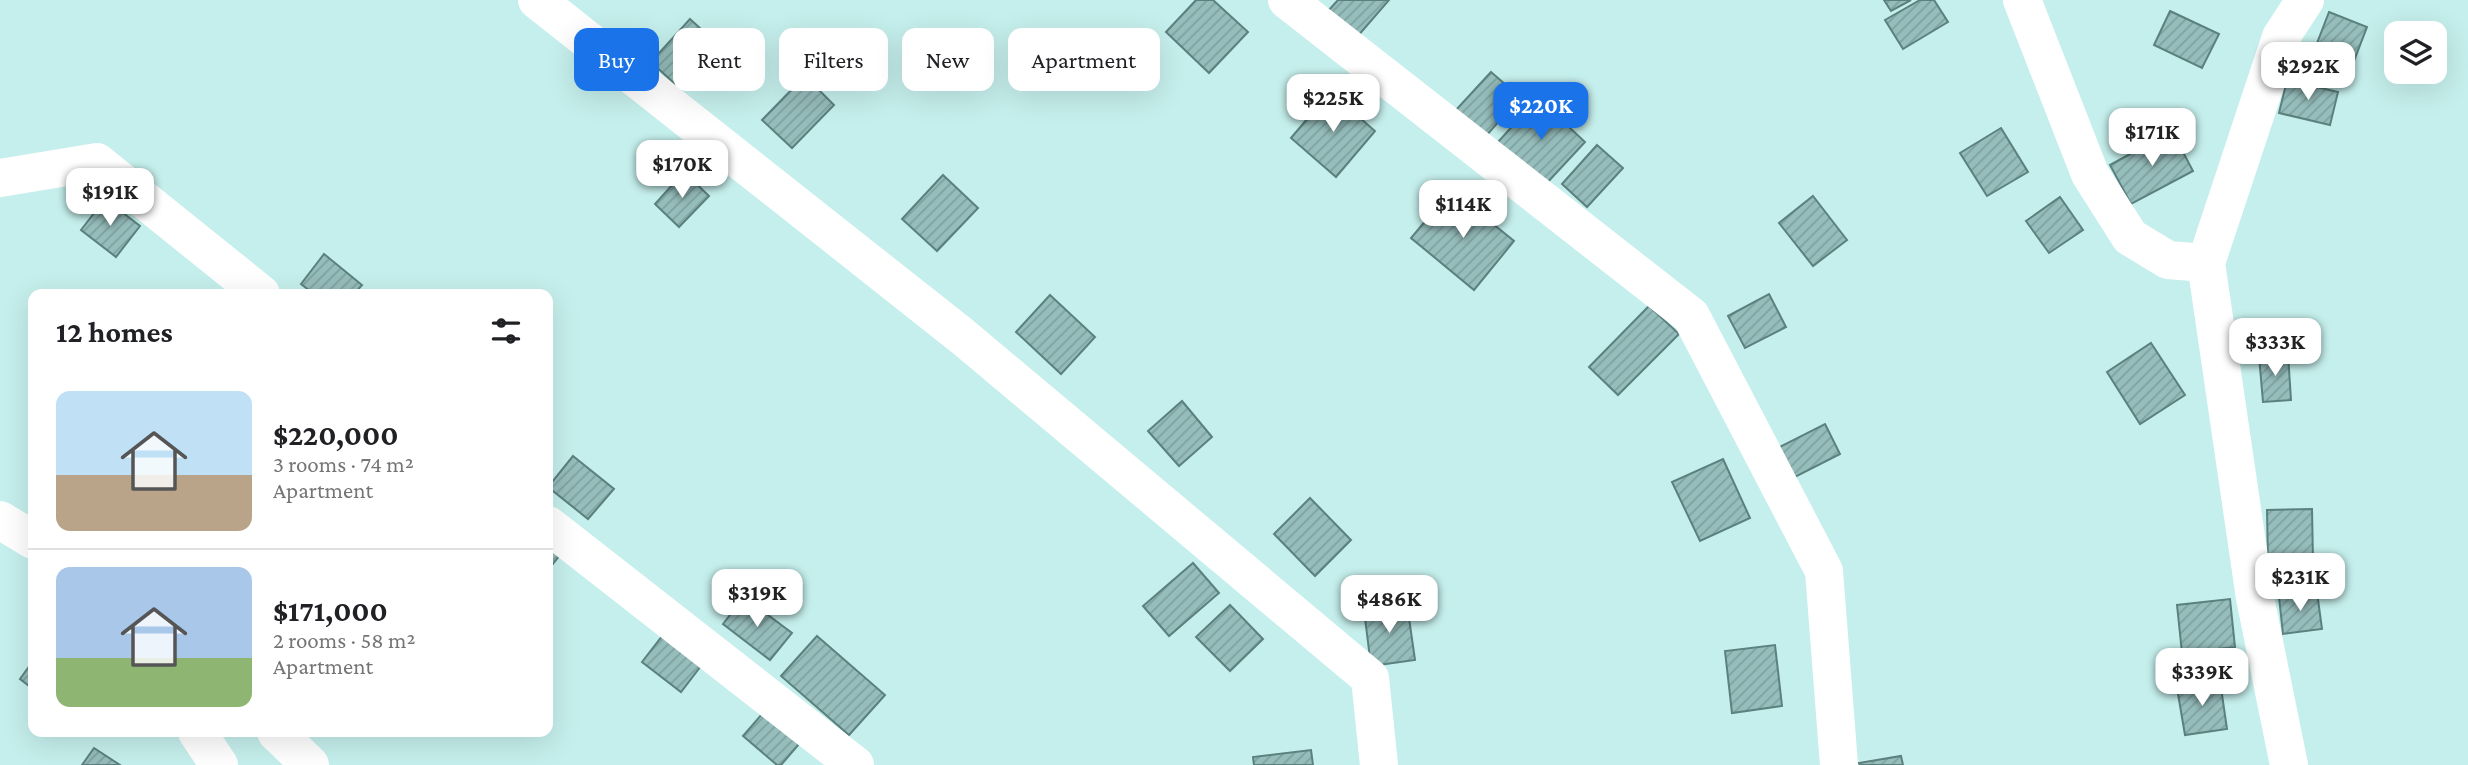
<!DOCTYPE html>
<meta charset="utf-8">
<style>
:root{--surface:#fff;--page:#f6f6f6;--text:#202124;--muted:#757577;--line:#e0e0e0;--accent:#1a73e8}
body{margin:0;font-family:"Crimson Pro",serif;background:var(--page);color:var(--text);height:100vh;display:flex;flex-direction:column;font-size:26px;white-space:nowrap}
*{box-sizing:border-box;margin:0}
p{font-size:23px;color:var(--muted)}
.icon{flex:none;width:38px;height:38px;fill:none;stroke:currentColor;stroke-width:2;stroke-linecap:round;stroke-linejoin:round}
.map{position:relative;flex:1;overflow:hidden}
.details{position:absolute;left:28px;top:289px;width:525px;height:448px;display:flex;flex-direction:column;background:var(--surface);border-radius:14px;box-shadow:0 7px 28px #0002}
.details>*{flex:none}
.guide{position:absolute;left:574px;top:28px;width:665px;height:63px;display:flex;gap:14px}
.buttons{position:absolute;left:2384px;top:21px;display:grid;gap:14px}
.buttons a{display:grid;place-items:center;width:63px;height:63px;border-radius:14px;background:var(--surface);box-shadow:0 7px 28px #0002;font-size:35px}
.price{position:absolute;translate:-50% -60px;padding:0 16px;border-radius:14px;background:#fff;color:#222;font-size:23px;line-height:46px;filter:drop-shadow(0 2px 4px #0008)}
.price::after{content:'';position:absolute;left:50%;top:42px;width:21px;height:16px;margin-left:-10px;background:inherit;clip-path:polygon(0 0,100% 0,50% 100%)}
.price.selected{background:var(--accent);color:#fff}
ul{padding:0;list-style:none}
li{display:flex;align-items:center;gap:21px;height:175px;padding:0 28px}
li+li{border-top:2px solid var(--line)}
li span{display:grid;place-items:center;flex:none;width:196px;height:140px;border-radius:14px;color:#555}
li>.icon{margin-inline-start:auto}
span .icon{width:84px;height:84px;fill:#fffc;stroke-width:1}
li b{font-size:30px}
h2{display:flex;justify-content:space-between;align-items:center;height:84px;padding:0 28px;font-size:30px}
.tag{padding:0 24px;border-radius:14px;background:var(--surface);box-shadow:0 7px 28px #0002;font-size:24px;line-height:63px}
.tag.selected{background:var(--accent);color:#fff}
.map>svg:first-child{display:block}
</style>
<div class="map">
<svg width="2468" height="765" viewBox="0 0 2468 765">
<defs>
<pattern id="building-hatch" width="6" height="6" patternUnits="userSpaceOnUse" patternTransform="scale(1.75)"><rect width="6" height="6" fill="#95bdbb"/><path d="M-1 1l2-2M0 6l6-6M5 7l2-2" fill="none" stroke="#7fa1a0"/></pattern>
</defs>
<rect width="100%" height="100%" fill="#c5efec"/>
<g fill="url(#building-hatch)" stroke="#5b817f" stroke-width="2">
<path d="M1196 0H1213L1248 32 1209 73 1166 32Z"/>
<path d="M1338 0H1389L1357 37 1328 11Z"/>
<path d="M1884 0H1911L1891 11Z"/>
<path d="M1920 0H1934L1948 22 1903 49 1885 20Z"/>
<path d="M2170 11 2219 34 2202 68 2154 45Z"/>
<path d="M2329 12 2367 27 2347 79 2309 64Z"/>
<path d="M690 19 714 41 675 84 651 62Z"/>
<path d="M1491 72 1520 97 1486 136 1456 110Z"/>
<path d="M805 76 834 105 792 148 762 120Z"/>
<path d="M2287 80 2338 92 2330 125 2279 113Z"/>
<path d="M1330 92 1375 131 1336 177 1291 138Z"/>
<path d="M1538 98 1585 142 1545 185 1498 142Z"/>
<path d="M2001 128 2028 172 1987 196 1960 153Z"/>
<path d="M2172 131 2193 171 2131 204 2110 165Z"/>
<path d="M1597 145 1623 168 1587 207 1562 184Z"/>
<path d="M684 172 709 196 679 227 655 204Z"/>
<path d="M943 175 978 208 937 251 902 219Z"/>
<path d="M1451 190 1514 241 1474 290 1411 238Z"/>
<path d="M1813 196 1847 240 1813 266 1779 223Z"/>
<path d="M2060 197 2083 230 2049 253 2026 221Z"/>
<path d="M105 199 140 226 116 257 81 230Z"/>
<path d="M324 254 362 285 354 294H314L301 284Z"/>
<path d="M1769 294 1786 327 1745 348 1728 316Z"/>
<path d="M1050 295 1095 337 1061 374 1016 332Z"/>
<path d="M1649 306 1679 334 1618 395 1589 367Z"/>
<path d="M2151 343 2185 395 2140 424 2107 372Z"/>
<path d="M2288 354 2291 400 2263 402 2259 356Z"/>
<path d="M1182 401 1212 437 1179 466 1148 431Z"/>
<path d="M1825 424 1840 454 1791 479 1776 449Z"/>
<path d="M573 456 614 489 588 519 548 487Z"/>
<path d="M1723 459 1750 518 1700 541 1672 482Z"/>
<path d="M1310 498 1351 540 1315 576 1274 534Z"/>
<path d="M2312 509 2313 560 2268 562 2267 510Z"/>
<path d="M548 543 561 554 548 570Z"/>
<path d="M1193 563 1219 593 1169 636 1143 606Z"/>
<path d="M2317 592 2322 629 2283 634 2279 597Z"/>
<path d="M744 597 792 633 770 660 723 624Z"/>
<path d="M2230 599 2235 647 2182 653 2177 605Z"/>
<path d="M1407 604 1415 660 1371 666 1364 610Z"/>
<path d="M1230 605 1263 639 1230 671 1196 637Z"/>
<path d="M666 631 704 662 681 692 642 662Z"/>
<path d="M817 636 885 695 849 735 781 676Z"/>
<path d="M1775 645 1782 706 1732 713 1725 651Z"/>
<path d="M33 661V689L20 679Z"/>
<path d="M2220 681 2227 729 2185 735 2177 688Z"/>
<path d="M769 706 805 737 781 765H777L743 736Z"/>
<path d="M94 748 120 765H82Z"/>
<path d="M1311 750 1313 765H1254L1253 757Z"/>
<path d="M1901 756 1903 765H1860L1859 763Z"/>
</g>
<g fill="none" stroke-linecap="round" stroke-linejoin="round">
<g stroke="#fff" stroke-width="38">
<path d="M537 0 962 336 1370 678 1379 765"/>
<path d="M1287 0 1691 316 1824 571 1839 765"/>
<path d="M2022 0 2090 174 2130 237 2168 260 2206 263"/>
<path d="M0 178 97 162 261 294"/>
<path d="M0 520 33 540"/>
<path d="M548 525 855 765"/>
<path d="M197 732 219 765"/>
<path d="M276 732 310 765"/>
<path d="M2289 765 2255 598 2206 263 2281 37 2305 0"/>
</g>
</g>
</svg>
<div class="buttons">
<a><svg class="icon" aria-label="layers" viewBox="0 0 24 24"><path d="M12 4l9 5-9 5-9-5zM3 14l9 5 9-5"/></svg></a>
</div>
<b class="price" style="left:2308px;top:102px">$292K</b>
<b class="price" style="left:1333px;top:134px">$225K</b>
<b class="price selected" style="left:1541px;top:142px">$220K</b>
<b class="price" style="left:2152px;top:168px">$171K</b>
<b class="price" style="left:682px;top:200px">$170K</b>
<b class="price" style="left:110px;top:228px">$191K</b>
<b class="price" style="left:1463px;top:240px">$114K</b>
<b class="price" style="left:2275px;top:378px">$333K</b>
<b class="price" style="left:2300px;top:613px">$231K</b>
<b class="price" style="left:757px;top:629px">$319K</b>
<b class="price" style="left:1389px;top:635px">$486K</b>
<b class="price" style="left:2202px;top:708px">$339K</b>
<div class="guide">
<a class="tag selected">Buy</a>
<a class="tag">Rent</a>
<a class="tag">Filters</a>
<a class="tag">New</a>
<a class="tag">Apartment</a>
</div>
<section class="details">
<h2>12 homes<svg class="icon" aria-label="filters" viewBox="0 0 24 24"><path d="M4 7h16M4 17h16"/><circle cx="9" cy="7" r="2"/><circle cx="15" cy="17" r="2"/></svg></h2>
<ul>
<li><span style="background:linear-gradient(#bfe0f5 60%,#b9a48a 0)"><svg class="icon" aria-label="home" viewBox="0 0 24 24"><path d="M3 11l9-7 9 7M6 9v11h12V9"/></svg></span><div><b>$220,000</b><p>3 rooms · 74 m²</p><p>Apartment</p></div></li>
<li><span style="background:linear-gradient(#a9c7e8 65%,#8fb573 0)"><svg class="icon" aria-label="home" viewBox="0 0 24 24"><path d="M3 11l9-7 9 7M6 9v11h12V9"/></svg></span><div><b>$171,000</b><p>2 rooms · 58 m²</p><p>Apartment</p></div></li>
</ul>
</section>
</div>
